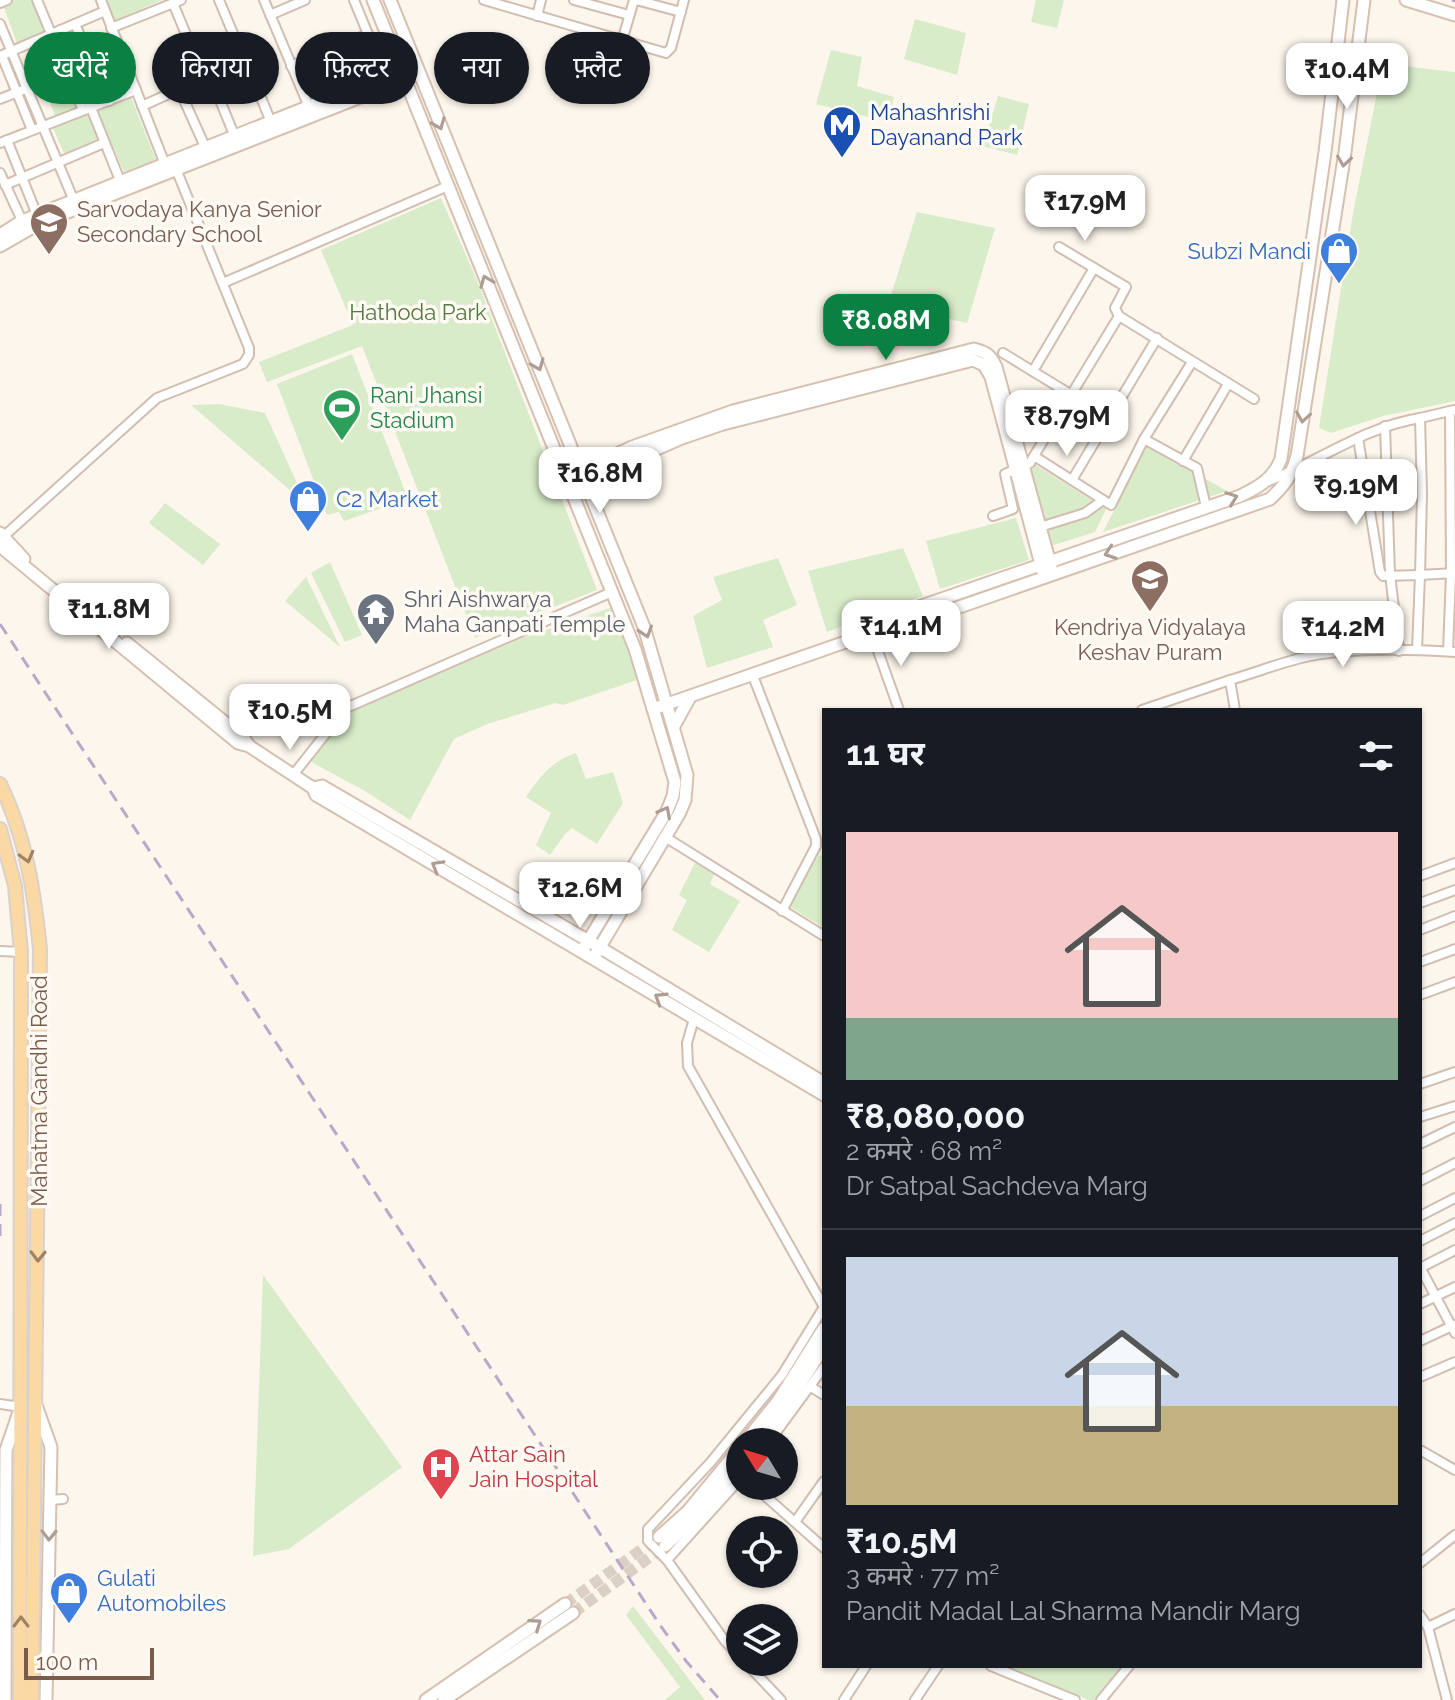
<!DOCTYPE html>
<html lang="hi">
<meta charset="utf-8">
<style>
:root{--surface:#171b24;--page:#20242c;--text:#f1f3f6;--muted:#9ea1a6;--line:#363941;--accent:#0b8043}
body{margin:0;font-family:Raleway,"Noto Sans Devanagari",sans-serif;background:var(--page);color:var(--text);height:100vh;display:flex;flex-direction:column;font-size:30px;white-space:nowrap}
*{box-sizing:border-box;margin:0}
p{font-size:26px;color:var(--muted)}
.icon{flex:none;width:44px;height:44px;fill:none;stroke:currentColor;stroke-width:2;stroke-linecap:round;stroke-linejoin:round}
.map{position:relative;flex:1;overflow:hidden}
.panel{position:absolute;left:822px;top:708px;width:600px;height:960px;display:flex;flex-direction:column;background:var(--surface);border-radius:0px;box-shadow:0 2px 6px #0004}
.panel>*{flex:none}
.banner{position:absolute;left:24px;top:32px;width:678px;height:72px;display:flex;gap:16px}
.needle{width:52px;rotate:308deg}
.controls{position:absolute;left:726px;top:1428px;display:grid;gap:16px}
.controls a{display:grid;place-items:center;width:72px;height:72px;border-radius:50%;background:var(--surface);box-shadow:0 2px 6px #0004;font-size:40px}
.scale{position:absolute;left:24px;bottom:20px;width:130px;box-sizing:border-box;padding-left:8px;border:4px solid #7a5c4d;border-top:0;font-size:22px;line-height:28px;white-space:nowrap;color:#7a5c4d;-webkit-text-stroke:6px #fffaf3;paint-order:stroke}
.price{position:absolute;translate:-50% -68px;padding:0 18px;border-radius:16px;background:#fff;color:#222;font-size:26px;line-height:52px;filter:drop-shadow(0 2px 4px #0008)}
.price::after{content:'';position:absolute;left:50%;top:48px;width:24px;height:18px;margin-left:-12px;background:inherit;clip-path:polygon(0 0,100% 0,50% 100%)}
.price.selected{background:var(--accent);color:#fff}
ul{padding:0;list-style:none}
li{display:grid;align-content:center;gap:16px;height:424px;padding:0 24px}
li+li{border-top:2px solid var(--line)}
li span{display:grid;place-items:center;height:248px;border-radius:0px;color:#555}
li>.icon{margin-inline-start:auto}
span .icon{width:144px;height:144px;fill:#fffc;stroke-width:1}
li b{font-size:34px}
h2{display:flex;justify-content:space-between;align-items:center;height:96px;padding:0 24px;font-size:34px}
.pill{padding:0 28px;border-radius:36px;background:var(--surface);box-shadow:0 2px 6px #0004;font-size:28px;line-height:72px}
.pill.selected{background:var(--accent);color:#fff}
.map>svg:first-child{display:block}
</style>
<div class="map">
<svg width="1455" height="1700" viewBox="0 0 1455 1700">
<rect width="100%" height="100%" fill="#fdf6ec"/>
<g fill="#d8ecc9">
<path d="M14 0H34L78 107 55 116 28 45 18 46 3 5Z"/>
<path d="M104 0H162L111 22Z"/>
<path d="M1036 0H1064L1057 28 1031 22Z"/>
<path d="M915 19 966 33 957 75 904 59Z"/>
<path d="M831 50 862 57 857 86 894 97 888 122 816 104Z"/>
<path d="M1386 64 1455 72V401L1383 416 1331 433 1319 428 1353 213 1377 93Z"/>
<path d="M998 96 1029 104 1017 155 983 146Z"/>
<path d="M131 97 156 160 124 172 111 142 64 153 53 128Z"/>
<path d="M441 198 476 278 597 590 475 638 362 346 267 382 259 362 353 325 321 250Z"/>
<path d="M917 212 995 228 967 323 888 305Z"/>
<path d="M352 354 408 499 344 521 339 512 327 515 277 384Z"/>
<path d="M219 404 265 413 302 494 298 497 191 405Z"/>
<path d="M1147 446 1227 491 1103 532Z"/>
<path d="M1026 459 1106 509 1095 532 1051 546Z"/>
<path d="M165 503 220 544 203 565 149 523Z"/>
<path d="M1016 518 1029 560 940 589 926 541Z"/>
<path d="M903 548 923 596 827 632 808 571Z"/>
<path d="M778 558 797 605 763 620 773 647 707 668 693 616 722 600 713 577Z"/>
<path d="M330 562 362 635 345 642 311 573Z"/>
<path d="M306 577 340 647 285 601Z"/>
<path d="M613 607 640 679 563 705 555 703 487 724 454 739 410 820 365 791 311 762 347 713 525 637Z"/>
<path d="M576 753 586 779 613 772 623 803 597 844 572 828 565 834 550 855 536 845 551 813 526 797C540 776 552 761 576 753Z"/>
<path d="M824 855V928L789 906 818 856Z"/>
<path d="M695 863 714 874 710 884 740 901 709 952 672 930 687 900 679 895Z"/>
<path d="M263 1275 402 1467 289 1549 253 1556Z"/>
<path d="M633 1606 705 1700H665L680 1687 626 1615Z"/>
<path d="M1003 1666H1122L1095 1700H1089Z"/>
</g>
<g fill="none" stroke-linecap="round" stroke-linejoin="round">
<g stroke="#dcd0c4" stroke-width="11" stroke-dasharray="11 5.5" stroke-linecap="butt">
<path d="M565 1604 659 1537"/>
<path d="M573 1613 664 1547"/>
</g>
<defs>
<g id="street">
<path d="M37 0 83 110"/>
<path d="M101 0 166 167"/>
<path d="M219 0 237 43"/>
<path d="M264 0 309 107"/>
<path d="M354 0 385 76"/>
<path d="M484 0 666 53 671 48 684 0"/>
<path d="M574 0 629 15"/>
<path d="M636 0 681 12"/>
<path d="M0 3 7 0"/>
<path d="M173 3 204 78 210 76 235 137"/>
<path d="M270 15 305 0"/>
<path d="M537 16 541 0"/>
<path d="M0 24 74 201"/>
<path d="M75 24 109 101"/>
<path d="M111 28 181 0"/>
<path d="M60 30 121 183"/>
<path d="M622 41 634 0"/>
<path d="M0 56 105 11"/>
<path d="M2 56 32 130"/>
<path d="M291 66 368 34"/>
<path d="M73 69 120 51"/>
<path d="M251 73 271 122"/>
<path d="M180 91 206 149"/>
<path d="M0 99 38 84"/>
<path d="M142 106 204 78"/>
<path d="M7 140 37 215"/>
<path d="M0 143 136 90"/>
<path d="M0 173 24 225"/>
<path d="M5 185 104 143"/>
<path d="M1059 247 1126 287 1115 308 1119 316 1254 399"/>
<path d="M223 283 448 186"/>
<path d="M1003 353 1070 394"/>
<path d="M1033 371 1094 268"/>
<path d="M1420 418 1454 410"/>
<path d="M1385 426 1390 574 1399 651"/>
<path d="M1358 438 1380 572 1383 576 1420 575 1417 650"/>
<path d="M1144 439 1197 468 1206 507"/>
<path d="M1034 456 1119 316"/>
<path d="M1183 461 1228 384"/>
<path d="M1072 480 1157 338"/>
<path d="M1266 482C1318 462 1364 427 1420 418L1422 494 1420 575 1455 573"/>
<path d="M993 516 1013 509 1005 474 1030 463 1034 456 1111 505 1144 439 1192 362"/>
<path d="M1040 527 1085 513 1103 500"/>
<path d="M3 537 157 398 243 364 249 355V348L176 169"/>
<path d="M873 637 899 710"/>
<path d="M1448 651 1451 574 1450 411"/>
<path d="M753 676 816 839V846L782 911"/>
<path d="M1230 680C1254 673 1277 664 1301 658 1346 647 1409 649 1455 652"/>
<path d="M1142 710 1230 680 1235 710"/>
<path d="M293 775 346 708 612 592"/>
<path d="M665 837 824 936"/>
<path d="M1420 876 1455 863"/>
<path d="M1420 903 1455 890"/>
<path d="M1420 930 1455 916"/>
<path d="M0 951 21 952"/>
<path d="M1420 962 1455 949"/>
<path d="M1420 995 1455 982"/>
<path d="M694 1019 687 1043 688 1066 824 1307"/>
<path d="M1420 1084 1455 1072"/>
<path d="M1420 1117 1455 1106"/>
<path d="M1420 1144 1455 1127"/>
<path d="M1420 1181 1455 1163"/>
<path d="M1420 1216 1455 1198"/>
<path d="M1420 1241 1455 1223"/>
<path d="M1420 1267 1455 1333"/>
<path d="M1420 1268 1455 1250"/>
<path d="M1420 1304 1455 1287"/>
<path d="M1420 1341 1454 1325"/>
<path d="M1420 1377 1455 1362"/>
<path d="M811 1387 824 1395"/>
<path d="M0 1404 21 1407"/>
<path d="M769 1442 824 1367"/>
<path d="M1420 1450 1455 1470"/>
<path d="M740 1479 667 1560 725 1641 740 1657"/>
<path d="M754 1486 824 1548"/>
<path d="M50 1500 63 1499"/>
<path d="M795 1522 824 1481"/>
<path d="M667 1560 648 1541V1529L710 1463 782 1375 824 1307"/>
<path d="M1420 1563 1455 1535"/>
<path d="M1420 1615 1428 1627 1447 1700"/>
<path d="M1428 1627 1455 1614"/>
<path d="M745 1662 781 1700"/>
<path d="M991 1666 1075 1700"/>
<path d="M844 1700 866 1666"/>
<path d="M915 1700 938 1666"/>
<path d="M1101 1700 1129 1666"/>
</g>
<g id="secondary">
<path d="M373 0 635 649 675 782 673 796 667 811 582 951"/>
<path d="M390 0 644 627 687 775 685 800 679 814 594 957"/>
<path d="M1406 0 1455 15"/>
<path d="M0 235 22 221 415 64"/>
<path d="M0 246 40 223 419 74"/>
<path d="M565 478 632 447 733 411 974 349C987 352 991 356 996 367L1051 567"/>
<path d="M570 487 682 438 723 424 973 360 984 365 991 377 1043 572"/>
<path d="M0 533 24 559"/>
<path d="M0 546 238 743 249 746 313 788 316 795 824 1095"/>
<path d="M857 638 868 625 875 622 1240 496C1259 487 1273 479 1281 459L1325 152 1343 0"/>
<path d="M127 643 243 737 249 746"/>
<path d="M653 709 857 638 873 637 1270 499C1285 485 1292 475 1297 456L1345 152 1364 0"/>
<path d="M674 726 690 697"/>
<path d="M313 788 322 786 599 947 824 1083"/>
<path d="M36 1405 51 1447 46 1700"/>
<path d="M745 1442 778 1401 824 1328"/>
<path d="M757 1442 786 1406 824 1347"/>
<path d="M659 1537 688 1511 740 1448"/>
<path d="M665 1546 695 1518 740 1463"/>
<path d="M5 1700 6 1450 18 1415"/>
<path d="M426 1700 565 1604"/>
<path d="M444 1700 573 1613"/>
</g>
<g id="primary">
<path d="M0 784C26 837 34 891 40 949L32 1700"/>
<path d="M0 829 15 886 21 952 20 1700"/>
</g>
</defs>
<use href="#street" stroke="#d1beb0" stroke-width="12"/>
<use href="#secondary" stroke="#d6c0b0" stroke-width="15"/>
<use href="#primary" stroke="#dad1cd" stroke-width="16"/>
<use href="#street" stroke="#fff" stroke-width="8"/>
<use href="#secondary" stroke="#fff" stroke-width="11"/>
<use href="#primary" stroke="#fbd9a5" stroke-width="12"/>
<g stroke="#b9a8c9" stroke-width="3" stroke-dasharray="12 8" stroke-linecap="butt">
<path d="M1452 0 1455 1"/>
<path d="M0 624 660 1625 686 1661 720 1700"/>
<path d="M0 1204V1237"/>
</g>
</g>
<defs><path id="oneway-chevron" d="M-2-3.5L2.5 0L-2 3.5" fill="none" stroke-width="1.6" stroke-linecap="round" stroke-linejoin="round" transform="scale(2)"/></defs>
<g stroke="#af9d94">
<use href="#oneway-chevron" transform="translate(439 124) rotate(68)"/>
<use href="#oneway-chevron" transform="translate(1344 161) rotate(98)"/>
<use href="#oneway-chevron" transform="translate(486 281) rotate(-112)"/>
<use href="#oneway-chevron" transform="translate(538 365) rotate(68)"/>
<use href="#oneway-chevron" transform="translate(1303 417) rotate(99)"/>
<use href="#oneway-chevron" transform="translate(1232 498) rotate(-20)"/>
<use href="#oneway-chevron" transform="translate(1110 553) rotate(161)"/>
<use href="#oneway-chevron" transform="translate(646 632) rotate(72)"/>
<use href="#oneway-chevron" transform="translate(665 812) rotate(-62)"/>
<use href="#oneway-chevron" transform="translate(437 866) rotate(-150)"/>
<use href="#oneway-chevron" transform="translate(660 998) rotate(-148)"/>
<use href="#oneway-chevron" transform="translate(49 1535) rotate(91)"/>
<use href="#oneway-chevron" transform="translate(536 1624) rotate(-35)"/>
</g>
<g stroke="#a18267">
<use href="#oneway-chevron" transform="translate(27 857) rotate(75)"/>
<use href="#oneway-chevron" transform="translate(38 1256) rotate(91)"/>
<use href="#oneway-chevron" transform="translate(21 1622) rotate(-90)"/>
</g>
<defs>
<symbol id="metro-pin" viewBox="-11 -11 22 30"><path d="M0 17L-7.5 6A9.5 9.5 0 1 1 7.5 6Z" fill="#1a4fb4" stroke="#fffaf3"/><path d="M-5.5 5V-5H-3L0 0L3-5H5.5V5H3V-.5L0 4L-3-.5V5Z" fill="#fff"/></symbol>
<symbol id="school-pin" viewBox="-11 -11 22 30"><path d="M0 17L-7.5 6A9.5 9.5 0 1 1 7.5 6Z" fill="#8d6e63" stroke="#fffaf3"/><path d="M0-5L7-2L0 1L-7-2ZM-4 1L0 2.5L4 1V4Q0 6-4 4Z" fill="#fff"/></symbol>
<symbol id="shop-pin" viewBox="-11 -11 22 30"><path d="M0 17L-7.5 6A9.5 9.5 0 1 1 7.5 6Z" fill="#3f7fe0" stroke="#fffaf3"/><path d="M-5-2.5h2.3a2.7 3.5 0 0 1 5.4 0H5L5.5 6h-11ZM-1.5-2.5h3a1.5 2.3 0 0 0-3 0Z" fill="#fff"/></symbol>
<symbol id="stadium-pin" viewBox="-11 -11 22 30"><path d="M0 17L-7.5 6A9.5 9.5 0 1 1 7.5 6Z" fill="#2e9e5b" stroke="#fffaf3"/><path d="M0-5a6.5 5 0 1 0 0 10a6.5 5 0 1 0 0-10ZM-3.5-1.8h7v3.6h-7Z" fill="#fff"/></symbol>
<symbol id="temple-pin" viewBox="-11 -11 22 30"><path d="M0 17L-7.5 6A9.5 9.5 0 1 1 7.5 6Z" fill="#6b7280" stroke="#fffaf3"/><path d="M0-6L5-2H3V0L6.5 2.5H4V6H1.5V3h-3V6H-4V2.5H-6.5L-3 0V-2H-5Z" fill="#fff"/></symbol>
<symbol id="hospital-pin" viewBox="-11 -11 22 30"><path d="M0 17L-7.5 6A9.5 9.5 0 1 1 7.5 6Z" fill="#e0444e" stroke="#fffaf3"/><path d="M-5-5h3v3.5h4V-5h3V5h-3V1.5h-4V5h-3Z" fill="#fff"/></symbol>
</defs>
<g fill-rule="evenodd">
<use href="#metro-pin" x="820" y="103" width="44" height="60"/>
<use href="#school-pin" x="27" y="200" width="44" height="60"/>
<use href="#shop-pin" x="1317" y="229" width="44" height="60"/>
<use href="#stadium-pin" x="320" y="386" width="44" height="60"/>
<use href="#shop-pin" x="286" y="477" width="44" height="60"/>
<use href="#school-pin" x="1128" y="557" width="44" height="60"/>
<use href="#temple-pin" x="354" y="590" width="44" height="60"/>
<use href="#hospital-pin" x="419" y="1445" width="44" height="60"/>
<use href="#shop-pin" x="47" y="1569" width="44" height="60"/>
</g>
<g text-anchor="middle" stroke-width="7" stroke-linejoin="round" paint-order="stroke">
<g font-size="22" fill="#164399" stroke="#fffaf3" text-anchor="start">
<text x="870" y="120">Mahashrishi<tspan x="870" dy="25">Dayanand Park</tspan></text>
</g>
<g font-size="22" fill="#785e54" stroke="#fffaf3" text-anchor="start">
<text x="77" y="217">Sarvodaya Kanya Senior<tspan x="77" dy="25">Secondary School</tspan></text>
<text x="1150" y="635" text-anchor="middle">Kendriya Vidyalaya<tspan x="1150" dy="25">Keshav Puram</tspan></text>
</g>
<g font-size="22" fill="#366cbe" stroke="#fffaf3" text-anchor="start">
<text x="1311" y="259" text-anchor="end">Subzi Mandi</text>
<text x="336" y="507">C2 Market</text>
<text x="97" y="1586">Gulati<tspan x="97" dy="25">Automobiles</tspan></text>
</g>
<g font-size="22" fill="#537a41" stroke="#fffaf3">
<text x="418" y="320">Hathoda Park</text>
</g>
<g font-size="22" fill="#27864d" stroke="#fffaf3" text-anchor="start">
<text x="370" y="403">Rani Jhansi<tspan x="370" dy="25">Stadium</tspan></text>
</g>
<g font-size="22" fill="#5b616d" stroke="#fffaf3" text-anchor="start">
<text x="404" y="607">Shri Aishwarya<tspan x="404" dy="25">Maha Ganpati Temple</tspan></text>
</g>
<g font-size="22" fill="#7a5c4d" stroke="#fffaf3">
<text transform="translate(39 1091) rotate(-90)" y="8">Mahatma Gandhi Road</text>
</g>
<g font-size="22" fill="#be3a42" stroke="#fffaf3" text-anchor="start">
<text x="469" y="1462">Attar Sain<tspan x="469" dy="25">Jain Hospital</tspan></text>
</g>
</g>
</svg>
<div class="controls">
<a><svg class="needle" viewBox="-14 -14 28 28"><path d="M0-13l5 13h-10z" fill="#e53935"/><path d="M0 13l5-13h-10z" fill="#9ea1a6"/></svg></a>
<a><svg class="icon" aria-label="locate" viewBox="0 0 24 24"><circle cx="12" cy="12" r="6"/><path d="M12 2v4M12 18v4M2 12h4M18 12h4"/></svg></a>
<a><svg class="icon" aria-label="layers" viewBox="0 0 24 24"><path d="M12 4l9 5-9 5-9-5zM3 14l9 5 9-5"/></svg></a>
</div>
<div class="scale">100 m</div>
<b class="price" style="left:1347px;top:111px">₹10.4M</b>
<b class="price" style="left:1085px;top:243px">₹17.9M</b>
<b class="price selected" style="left:886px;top:362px">₹8.08M</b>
<b class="price" style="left:1067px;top:458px">₹8.79M</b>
<b class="price" style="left:600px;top:515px">₹16.8M</b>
<b class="price" style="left:1356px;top:527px">₹9.19M</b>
<b class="price" style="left:109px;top:651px">₹11.8M</b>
<b class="price" style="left:901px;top:668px">₹14.1M</b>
<b class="price" style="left:1343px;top:669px">₹14.2M</b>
<b class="price" style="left:290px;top:752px">₹10.5M</b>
<b class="price" style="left:580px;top:930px">₹12.6M</b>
<div class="banner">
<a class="pill selected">खरीदें</a>
<a class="pill">किराया</a>
<a class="pill">फ़िल्टर</a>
<a class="pill">नया</a>
<a class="pill">फ़्लैट</a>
</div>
<section class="panel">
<h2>11 घर<svg class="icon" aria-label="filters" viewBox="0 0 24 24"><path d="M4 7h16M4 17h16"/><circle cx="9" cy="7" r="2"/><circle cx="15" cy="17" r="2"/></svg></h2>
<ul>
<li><span style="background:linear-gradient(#f6c9c9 75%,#7fa58c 0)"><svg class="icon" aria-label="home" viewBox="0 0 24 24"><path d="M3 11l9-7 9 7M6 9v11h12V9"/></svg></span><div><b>₹8,080,000</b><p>2 कमरे · 68 m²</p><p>Dr Satpal Sachdeva Marg</p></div></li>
<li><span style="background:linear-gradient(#c9d6e8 60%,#c2b280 0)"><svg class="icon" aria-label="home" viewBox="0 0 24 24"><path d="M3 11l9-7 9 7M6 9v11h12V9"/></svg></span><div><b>₹10.5M</b><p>3 कमरे · 77 m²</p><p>Pandit Madal Lal Sharma Mandir Marg</p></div></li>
</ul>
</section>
</div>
